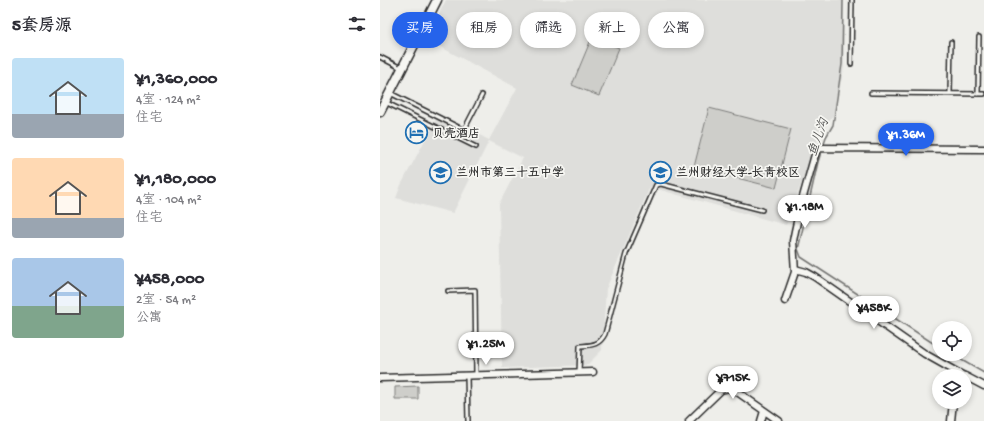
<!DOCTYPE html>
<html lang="zh">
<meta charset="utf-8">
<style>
:root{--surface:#fff;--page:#f7f7f7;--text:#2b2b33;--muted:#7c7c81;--accent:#2563eb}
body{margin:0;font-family:"Gochi Hand","LXGW WenKai TC",sans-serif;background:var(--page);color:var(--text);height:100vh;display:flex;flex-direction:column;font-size:15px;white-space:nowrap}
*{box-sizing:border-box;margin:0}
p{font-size:13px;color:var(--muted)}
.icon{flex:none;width:22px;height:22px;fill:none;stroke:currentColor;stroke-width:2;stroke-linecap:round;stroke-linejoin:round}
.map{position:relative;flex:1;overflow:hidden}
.sheet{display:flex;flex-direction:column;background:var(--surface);width:380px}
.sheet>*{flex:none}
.top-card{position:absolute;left:12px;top:12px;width:380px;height:36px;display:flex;gap:8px}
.buttons{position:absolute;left:552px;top:321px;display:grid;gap:8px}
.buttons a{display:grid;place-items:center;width:40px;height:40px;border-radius:50%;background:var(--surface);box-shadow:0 2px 6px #0003;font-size:20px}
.price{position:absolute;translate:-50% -34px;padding:0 9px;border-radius:14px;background:#fff;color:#222;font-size:13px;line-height:26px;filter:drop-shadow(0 1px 2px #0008)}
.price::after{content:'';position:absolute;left:50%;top:24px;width:12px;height:9px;margin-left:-6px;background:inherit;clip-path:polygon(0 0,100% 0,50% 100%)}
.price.current{background:var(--accent);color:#fff}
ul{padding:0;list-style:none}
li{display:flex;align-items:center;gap:12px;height:100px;padding:0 12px}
li span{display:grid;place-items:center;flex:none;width:112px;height:80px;border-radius:4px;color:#555}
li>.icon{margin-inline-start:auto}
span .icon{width:48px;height:48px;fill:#fffc;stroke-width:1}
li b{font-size:17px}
h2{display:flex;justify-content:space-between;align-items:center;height:48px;padding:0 12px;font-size:17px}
.pill{padding:0 14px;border-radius:18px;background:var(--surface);box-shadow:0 2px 6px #0003;font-size:14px;line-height:36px}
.pill.current{background:var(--accent);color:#fff}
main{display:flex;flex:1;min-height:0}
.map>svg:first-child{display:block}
</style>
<main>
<section class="sheet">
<h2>5套房源<svg class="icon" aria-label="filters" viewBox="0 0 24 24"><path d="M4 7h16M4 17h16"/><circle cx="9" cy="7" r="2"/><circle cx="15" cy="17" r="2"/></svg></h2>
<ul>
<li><span style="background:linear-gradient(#bfe0f5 70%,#9aa5b1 0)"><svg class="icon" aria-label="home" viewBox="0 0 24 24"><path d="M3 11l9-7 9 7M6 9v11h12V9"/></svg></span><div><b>¥1,360,000</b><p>4室 · 124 m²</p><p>住宅</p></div></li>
<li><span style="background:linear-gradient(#ffd9b3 75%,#9aa5b1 0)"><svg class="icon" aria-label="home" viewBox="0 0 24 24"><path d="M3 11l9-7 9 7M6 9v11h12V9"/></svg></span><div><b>¥1,180,000</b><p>4室 · 104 m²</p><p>住宅</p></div></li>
<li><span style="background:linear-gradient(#a9c7e8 60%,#7fa58c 0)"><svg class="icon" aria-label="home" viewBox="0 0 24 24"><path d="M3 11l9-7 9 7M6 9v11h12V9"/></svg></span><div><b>¥458,000</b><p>2室 · 54 m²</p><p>公寓</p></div></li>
</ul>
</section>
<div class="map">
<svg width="604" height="421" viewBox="0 0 604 421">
<rect width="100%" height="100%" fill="#eeeeea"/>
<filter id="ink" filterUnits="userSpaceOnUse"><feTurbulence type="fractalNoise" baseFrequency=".025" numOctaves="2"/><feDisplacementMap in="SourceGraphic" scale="8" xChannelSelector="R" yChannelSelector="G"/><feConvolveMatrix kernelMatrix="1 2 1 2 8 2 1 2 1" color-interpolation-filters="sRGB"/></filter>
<g filter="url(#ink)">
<path fill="#dededb" d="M66 0H464V68L454 114 441 131 406 225 270 187 226 289 222 350 207 365 122 368 119 204 143 158 109 141 73 213 16 198 21 185 59 114 109 140 137 88 46 39Z"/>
<g fill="#cececa" stroke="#7c7c7a">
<path d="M212 37 239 48 219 96 192 85Z"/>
<path d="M329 108 411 129 396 188 314 167Z"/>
<path d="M38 386V399H15V387Z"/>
</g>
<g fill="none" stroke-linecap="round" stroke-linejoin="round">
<g stroke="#757573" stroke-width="1.5">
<path d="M443 146 446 137 453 125 462 64 463 0"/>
<path d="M442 149 438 162 419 245 418 249 421 257 559 347"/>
<path d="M571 354 604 373"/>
</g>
<defs>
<g id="service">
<path d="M0 57 21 68"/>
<path d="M471 64 472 0"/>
<path d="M10 93 84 130 102 95"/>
<path d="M491 93 604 94"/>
<path d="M570 93 571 42"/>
<path d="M598 94 599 37"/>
<path d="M5 102 96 147"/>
<path d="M68 291 95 290 96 375"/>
<path d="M199 373 200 346C211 345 219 346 225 334L246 254 276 185 281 184 382 210"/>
<path d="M87 375 88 421"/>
</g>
<g id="minor">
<path d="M415 269 426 272 435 277 545 354 584 376"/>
<path d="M405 301 415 272 413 241 415 231 421 204 436 151 440 148 604 149"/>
<path d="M585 376 604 386"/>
<path d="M0 378 213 372"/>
<path d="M309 421 341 390 349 388 356 391 399 421"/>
<path d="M381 421 384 411"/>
<path d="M571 421 573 402"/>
</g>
<path id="secondary" d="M0 112 57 0"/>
</defs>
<use href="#service" stroke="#2b2b2b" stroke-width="6"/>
<use href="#minor" stroke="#2b2b2b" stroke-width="9"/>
<use href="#secondary" stroke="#2b2b2b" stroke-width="11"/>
<use href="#service" stroke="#f6f6f2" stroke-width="3"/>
<use href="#minor" stroke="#f6f6f2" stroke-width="6"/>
<use href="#secondary" stroke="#f6f6f2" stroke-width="8"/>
</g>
</g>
<defs>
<symbol id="hotel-ring" viewBox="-11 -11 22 22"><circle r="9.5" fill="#f6f6f2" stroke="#1f6fb2" stroke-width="1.5"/><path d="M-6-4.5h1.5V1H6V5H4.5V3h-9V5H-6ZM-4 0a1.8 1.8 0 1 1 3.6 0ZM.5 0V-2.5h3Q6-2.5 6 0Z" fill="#1f6fb2"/></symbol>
<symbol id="school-ring" viewBox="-11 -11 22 22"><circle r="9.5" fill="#f6f6f2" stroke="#1f6fb2" stroke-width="1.5"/><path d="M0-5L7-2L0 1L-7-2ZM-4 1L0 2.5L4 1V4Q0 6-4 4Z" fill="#1f6fb2"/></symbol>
<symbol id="university-ring" viewBox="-11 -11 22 22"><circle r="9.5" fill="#f6f6f2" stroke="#1f6fb2" stroke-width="1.5"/><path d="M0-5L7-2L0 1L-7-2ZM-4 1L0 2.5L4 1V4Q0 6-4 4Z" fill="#1f6fb2"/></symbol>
</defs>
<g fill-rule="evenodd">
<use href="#hotel-ring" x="24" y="120" width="25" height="25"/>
<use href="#school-ring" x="48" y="160" width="25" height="25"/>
<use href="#university-ring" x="268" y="160" width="25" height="25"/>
</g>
<g text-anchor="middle" stroke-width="3.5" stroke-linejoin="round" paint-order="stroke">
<g font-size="12" font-weight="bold" fill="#2b2b2b" stroke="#f6f6f2" text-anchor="start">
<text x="52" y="137">贝壳酒店</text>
<text x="76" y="176">兰州市第三十五中学</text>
<text x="296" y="176">兰州财经大学-长青校区</text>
</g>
<g font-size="13" font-style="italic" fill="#565655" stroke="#f6f6f2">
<text transform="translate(437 137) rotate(-71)" y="5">鱼儿沟</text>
</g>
</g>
</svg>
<div class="buttons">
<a><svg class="icon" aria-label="locate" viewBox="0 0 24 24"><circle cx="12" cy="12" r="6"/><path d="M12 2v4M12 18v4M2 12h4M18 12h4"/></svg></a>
<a><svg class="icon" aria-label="layers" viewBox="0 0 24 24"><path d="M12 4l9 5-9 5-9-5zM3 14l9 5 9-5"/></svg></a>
</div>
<b class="price current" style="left:526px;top:157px">¥1.36M</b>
<b class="price" style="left:425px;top:229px">¥1.18M</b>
<b class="price" style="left:494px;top:330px">¥458K</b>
<b class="price" style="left:106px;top:366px">¥1.25M</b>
<b class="price" style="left:353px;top:400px">¥715K</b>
<div class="top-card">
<a class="pill current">买房</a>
<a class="pill">租房</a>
<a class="pill">筛选</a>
<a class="pill">新上</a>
<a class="pill">公寓</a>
</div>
</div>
</main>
